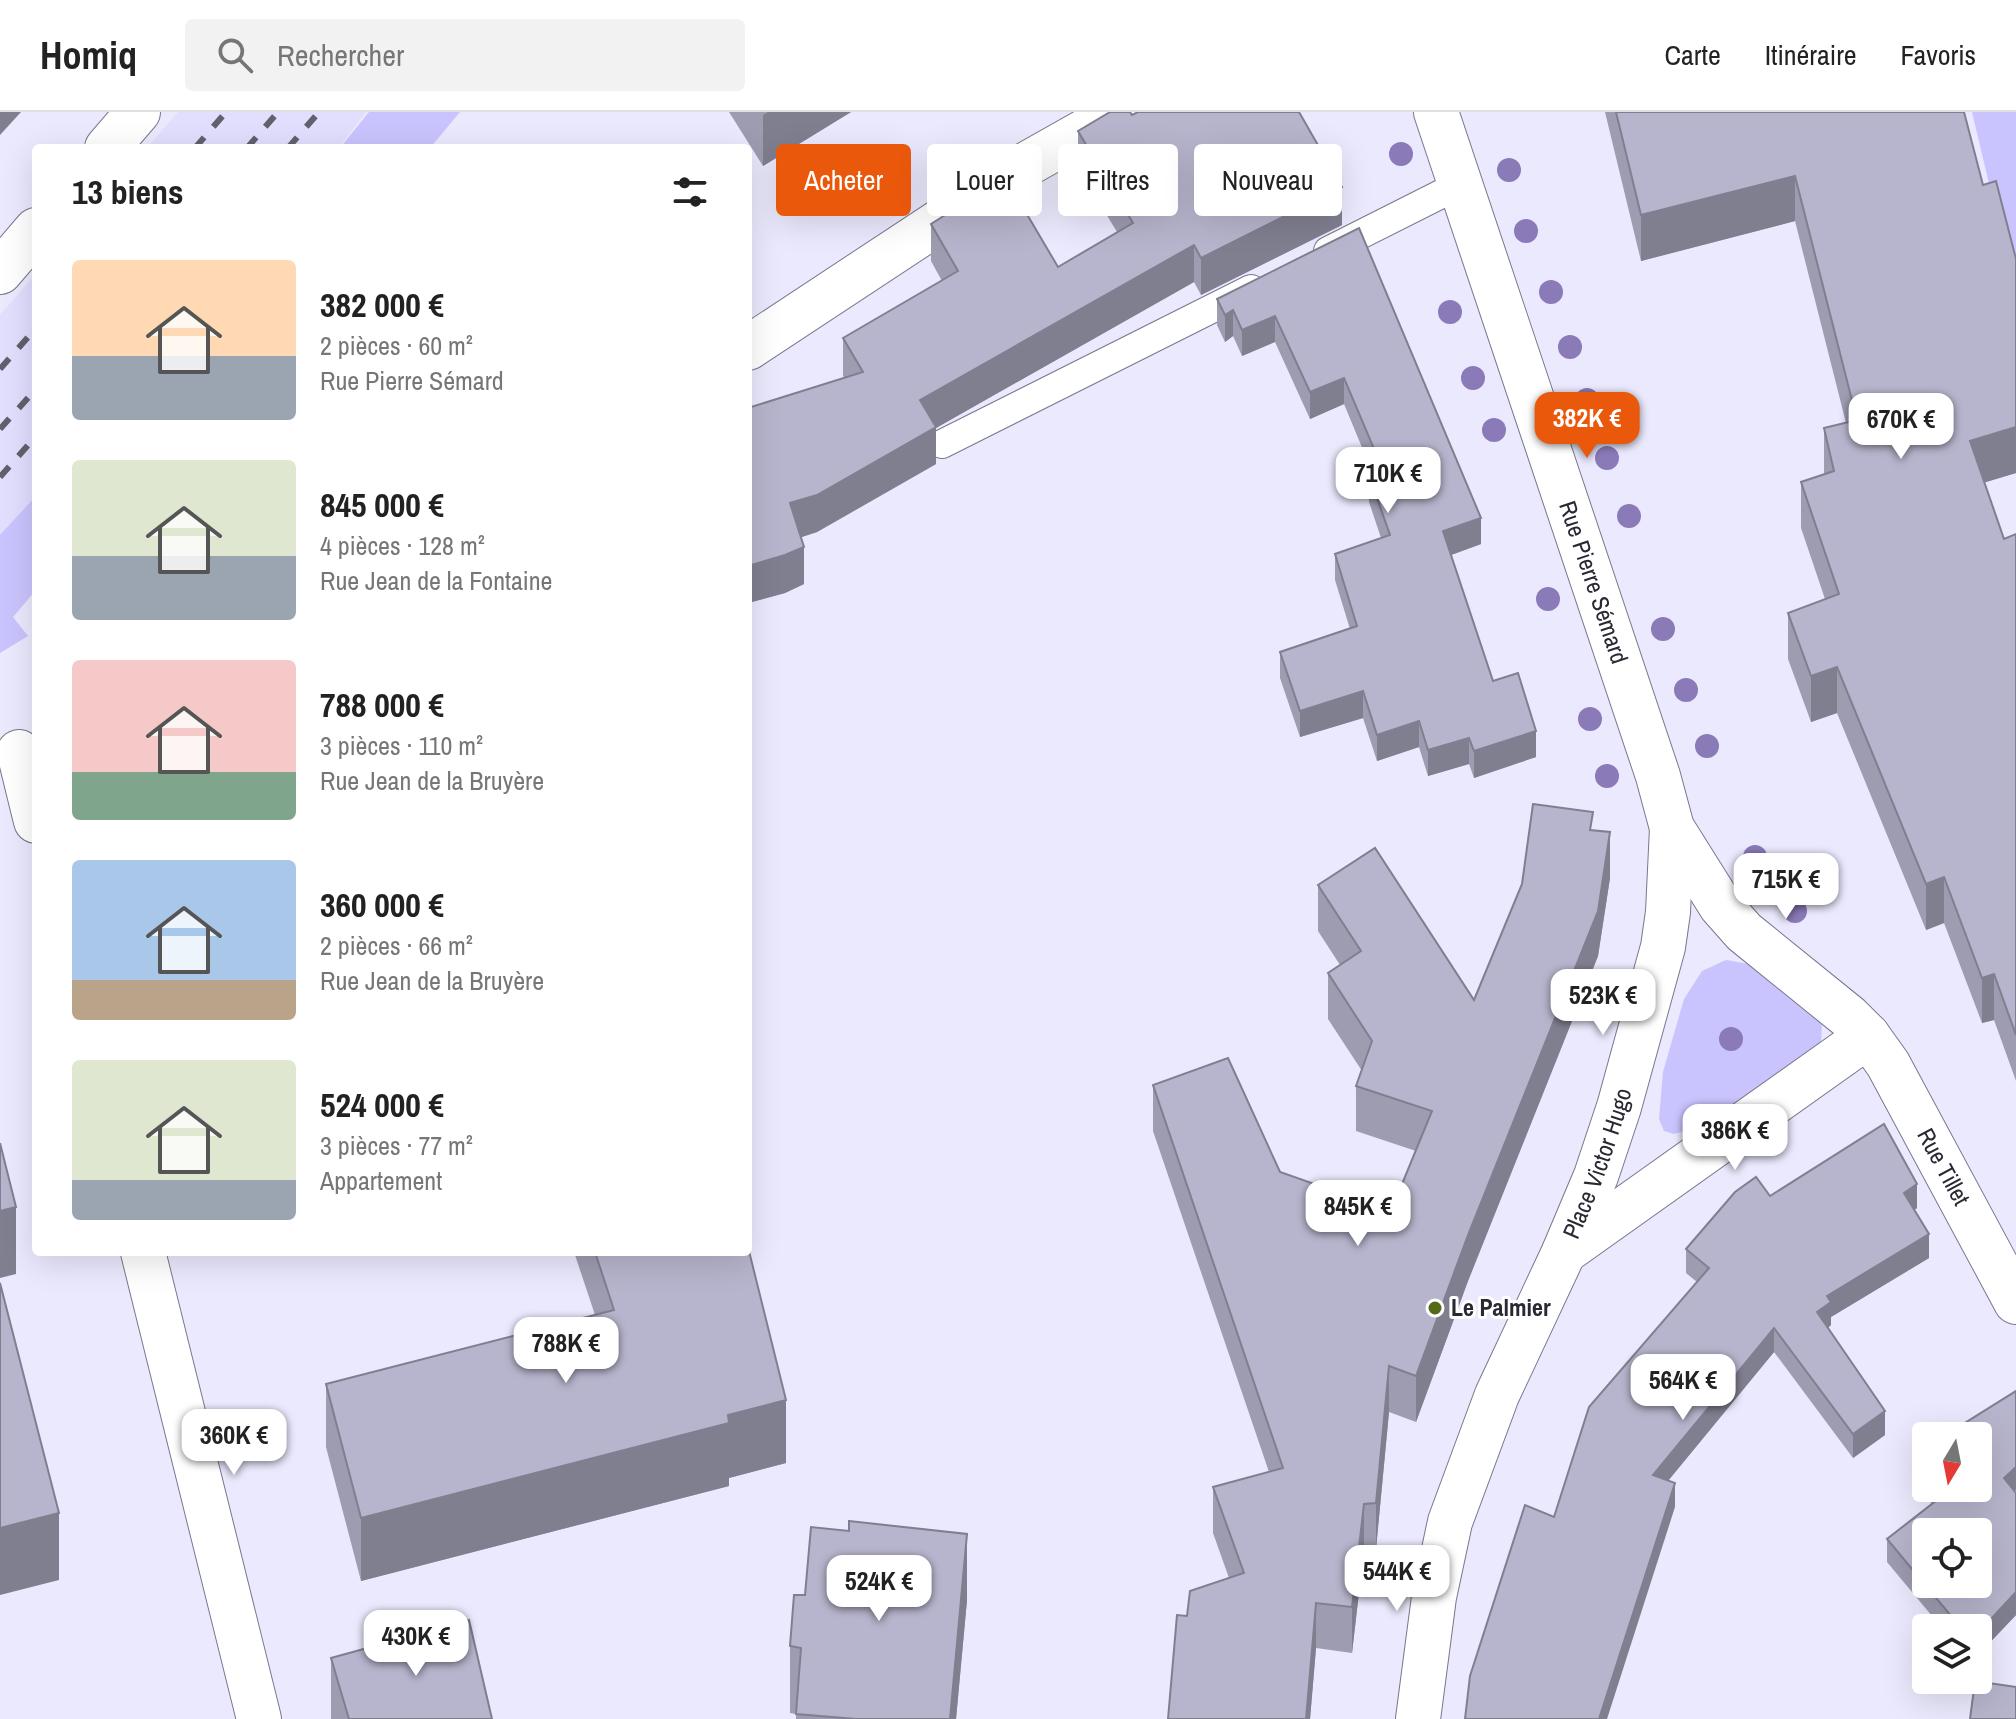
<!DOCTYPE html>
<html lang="fr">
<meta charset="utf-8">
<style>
:root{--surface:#fff;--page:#f2f2f2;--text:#222;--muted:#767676;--line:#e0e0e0;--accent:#ea580c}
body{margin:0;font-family:"Archivo Narrow",sans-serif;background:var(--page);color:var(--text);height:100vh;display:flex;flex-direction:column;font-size:30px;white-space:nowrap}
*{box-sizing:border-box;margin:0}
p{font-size:26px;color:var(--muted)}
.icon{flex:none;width:44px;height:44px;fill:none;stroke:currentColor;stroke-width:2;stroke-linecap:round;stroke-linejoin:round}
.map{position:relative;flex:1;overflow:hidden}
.details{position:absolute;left:32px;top:32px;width:720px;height:1112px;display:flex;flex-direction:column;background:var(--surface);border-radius:8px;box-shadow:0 8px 32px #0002}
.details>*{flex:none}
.top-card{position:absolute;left:776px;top:32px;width:760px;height:72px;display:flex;gap:16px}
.needle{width:52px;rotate:190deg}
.controls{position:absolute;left:1912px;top:1310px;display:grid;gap:16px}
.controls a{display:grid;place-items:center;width:80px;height:80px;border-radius:8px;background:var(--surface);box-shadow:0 8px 32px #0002;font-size:40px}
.price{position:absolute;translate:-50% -68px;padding:0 18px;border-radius:16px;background:#fff;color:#222;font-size:26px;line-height:52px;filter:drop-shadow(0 2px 4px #0008)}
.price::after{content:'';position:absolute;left:50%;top:48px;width:24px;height:18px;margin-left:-12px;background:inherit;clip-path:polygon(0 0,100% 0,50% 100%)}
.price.active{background:var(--accent);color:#fff}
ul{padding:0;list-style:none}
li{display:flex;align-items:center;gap:24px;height:200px;padding:0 40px}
li span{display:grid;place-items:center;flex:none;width:224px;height:160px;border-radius:8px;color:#555}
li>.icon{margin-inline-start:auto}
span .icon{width:96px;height:96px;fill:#fffc;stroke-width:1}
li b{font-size:34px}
h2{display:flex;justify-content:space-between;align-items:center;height:96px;padding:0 40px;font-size:34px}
.chip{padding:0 28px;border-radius:8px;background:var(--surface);box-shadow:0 8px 32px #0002;font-size:28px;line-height:72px}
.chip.active{background:var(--accent);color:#fff}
header{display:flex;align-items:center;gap:48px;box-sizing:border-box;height:112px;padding:0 40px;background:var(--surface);border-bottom:2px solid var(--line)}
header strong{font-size:38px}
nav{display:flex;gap:44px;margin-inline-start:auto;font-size:28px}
.search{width:560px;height:72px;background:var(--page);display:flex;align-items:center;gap:20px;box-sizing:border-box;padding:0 28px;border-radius:8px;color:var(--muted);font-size:30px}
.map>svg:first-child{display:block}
</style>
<header>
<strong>Homiq</strong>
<div class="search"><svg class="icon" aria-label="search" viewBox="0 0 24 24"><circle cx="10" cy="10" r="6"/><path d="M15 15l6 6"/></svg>Rechercher</div>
<nav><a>Carte</a><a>Itinéraire</a><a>Favoris</a></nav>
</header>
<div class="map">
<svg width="2016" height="1607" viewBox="0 0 2016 1607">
<rect width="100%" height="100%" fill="#eae9fd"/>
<g fill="#e1defe">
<path d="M178 0H366L338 36H147Z"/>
<path d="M36 162V420L0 462V203Z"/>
</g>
<g fill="#cac4fe">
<path d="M369 0H460L430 36H340Z"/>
<path d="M1972 0H2016V185Z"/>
<path d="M36 384V478L13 505 28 524 0 541V423Z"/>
<path d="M1726 848 1761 854 1822 910 1821 932 1801 955 1698 1016 1674 1022 1664 1019 1659 1007 1663 960 1684 887 1702 859Z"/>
</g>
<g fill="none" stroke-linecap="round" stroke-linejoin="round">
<defs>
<g id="service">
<path d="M1328 139 1459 73"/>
<path d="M942 332 1251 177"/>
</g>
<g id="minor">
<path id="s1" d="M1436 0 1658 664 1672 716 1721 794 1744 820 1849 905 1868 924 1888 952 2016 1190"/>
<path d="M107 36 138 0"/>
<path d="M0 160 36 118"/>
<path d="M748 236 1027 52 1119 0"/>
<path d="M19 640 36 709"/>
<path d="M143 1140 259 1607"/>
<path d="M1564 1140 1868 924"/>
<path id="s2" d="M1418 1607 1434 1485 1450 1410 1497 1283 1564 1140 1596 1064 1619 995 1663 835 1668 800 1672 716"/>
</g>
</defs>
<use href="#service" stroke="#79778d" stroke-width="30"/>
<use href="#minor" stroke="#79778d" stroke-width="46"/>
<use href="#service" stroke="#fff" stroke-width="28"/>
<use href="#minor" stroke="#fff" stroke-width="44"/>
<g stroke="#61606d" stroke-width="6" stroke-dasharray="14 14" stroke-linecap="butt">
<path d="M195 36 226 0"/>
<path d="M247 36 278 0"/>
<path d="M288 36 319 0"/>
<path d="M0 257 36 216"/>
<path d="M0 317 36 277"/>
<path d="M0 365 36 324"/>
</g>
</g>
<g fill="#8a7ab8">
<circle cx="1401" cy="42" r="12"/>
<circle cx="1509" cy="58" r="12"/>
<circle cx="1526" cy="119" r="12"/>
<circle cx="1551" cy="180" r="12"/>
<circle cx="1450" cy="200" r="12"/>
<circle cx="1570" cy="235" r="12"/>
<circle cx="1473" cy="266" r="12"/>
<circle cx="1587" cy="288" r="12"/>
<circle cx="1494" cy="318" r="12"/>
<circle cx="1607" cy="346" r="12"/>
<circle cx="1629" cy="404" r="12"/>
<circle cx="1548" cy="487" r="12"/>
<circle cx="1663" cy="517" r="12"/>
<circle cx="1686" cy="578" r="12"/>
<circle cx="1590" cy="607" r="12"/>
<circle cx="1707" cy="634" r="12"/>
<circle cx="1607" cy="664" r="12"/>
<circle cx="1755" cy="745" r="12"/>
<circle cx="1795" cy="799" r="12"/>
<circle cx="1731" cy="927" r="12"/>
</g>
<g fill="#9d9cb0">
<path d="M729 0H851L763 54Z"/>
<path d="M1605 0H1964L1983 73 2016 147V361L1984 370 2004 427 2016 422V969L1994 908 1982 911 1944 811 1926 818 1837 601 1811 610 1788 547V501L1825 487 1801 416V370L1824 362V316L1846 311 1795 109 1641 149Z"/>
<path d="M1132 3 1342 113 1201 183 1194 170 936 316V352L817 420 801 425 804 472 785 481 748 491V295V296L845 266 843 264V226L942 169 931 149V112L1058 155 1117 120 1078 56V19Z"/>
<path d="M1359 116 1481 432 1451 443 1493 569 1536 645 1474 666 1469 652 1428 664 1419 635 1377 649 1363 606 1300 625 1280 566V540L1350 517 1335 468V442L1381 426 1369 390V363L1373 362 1344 292 1310 307 1275 230 1242 244 1233 224 1225 230 1217 213V187Z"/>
<path d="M1593 718 1610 766 1598 844 1468 1169 1416 1310 1389 1300 1376 1437H1364L1352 1541 1316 1536 1310 1607H1168L1187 1504 1229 1466 1213 1421V1375L1269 1360 1153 1019V973L1280 1060 1391 1099 1416 1039 1356 1019V974L1362 959 1328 907V861L1340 853 1318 819V773L1474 888Z"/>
<path d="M1770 1084 1917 1096 1914 1098 1929 1146 1831 1205V1213L1828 1216 1885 1323 1853 1346 1774 1240 1668 1369 1675 1395 1554 1405 1697 1170 1686 1161V1137Z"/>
<path d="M574 1140H748L786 1351 729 1366V1374L361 1469 326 1335V1272L595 1203Z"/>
<path d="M1926 1336V1376L2016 1378 2014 1379 2016 1503 1978 1543V1516H1942L1887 1450V1427L1932 1392 1914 1366V1343Z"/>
<path d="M967 1488 956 1607H796V1602L790 1601V1534Z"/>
<path d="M331 1546 492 1607H331Z"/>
</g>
<g fill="#807f90">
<path d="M0 0H21L0 23Z"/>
<path d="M768 0H851L763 54V3Z"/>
<path d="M1795 64V109L1641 149V103Z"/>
<path d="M1342 75V113L1201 183V146Z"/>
<path d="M1194 133V170L936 316V352L817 420 790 429V391L920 288Z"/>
<path d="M1233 198V224L1225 230V203Z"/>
<path d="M1275 204V230L1242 244V218Z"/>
<path d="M1344 266V292L1310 307V280Z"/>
<path d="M2016 315V361L1970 375V329Z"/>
<path d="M1481 406V432L1443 446V419Z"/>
<path d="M804 435V472L785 481 748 491V454Z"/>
<path d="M1837 555V601L1811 610V564Z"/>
<path d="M1363 579V606L1300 625V599Z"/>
<path d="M1419 609V635L1377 649V623Z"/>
<path d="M1536 619V645L1474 666V639Z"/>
<path d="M1469 626V652L1428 664V638Z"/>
<path d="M1610 720V766L1598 844 1468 1169 1416 1310V1264Z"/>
<path d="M1944 765V811L1926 818V772Z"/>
<path d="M1994 862V908L1982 911V866Z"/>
<path d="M1917 1072V1096L1904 1105V1081Z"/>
<path d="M16 1095V1162L0 1166V1099Z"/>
<path d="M1929 1122V1146L1831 1205V1213L1817 1224V1200L1827 1184Z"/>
<path d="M1774 1216V1240L1653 1387V1363Z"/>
<path d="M1389 1254V1300L1376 1437V1391Z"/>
<path d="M786 1288V1351L729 1366V1374L361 1469V1406L728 1303Z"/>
<path d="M1885 1299V1323L1853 1346V1322Z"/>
<path d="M2016 1355V1378L2004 1389V1366Z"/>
<path d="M1675 1371V1395L1607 1607H1599Z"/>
<path d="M1364 1392V1437L1352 1541V1495Z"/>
<path d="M59 1401V1468L0 1483V1416Z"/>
<path d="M967 1422V1488L956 1607H950Z"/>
<path d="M2016 1480V1503L1978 1543V1521Z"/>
<path d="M1316 1491V1536L1310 1607H1306Z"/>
</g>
<g fill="#b7b5cd" stroke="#807f90" stroke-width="2" fill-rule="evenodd">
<path d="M1110 0H1130L1132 3 1138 0H1299L1342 75 1201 146 1194 133 920 288 936 315 817 383 790 391 804 435 785 443 748 454V295V296L863 260 843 226 958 159 931 112 1005 65 1058 155 1133 111 1078 19Z"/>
<path d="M1616 0H1964L1983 73 1996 69 2016 147V315L1970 329 2004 427 2016 422V923L1994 862 1982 866 1944 765 1926 772 1837 555 1811 564 1788 501 1839 482 1801 370 1834 359 1824 316 1857 308 1795 64 1641 103Z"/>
<path d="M1359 116 1481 406 1443 419 1493 569 1518 561 1536 619 1474 639 1469 626 1428 638 1419 609 1377 623 1363 579 1300 599 1280 540 1357 514 1335 442 1390 423 1369 363 1383 358 1344 266 1310 280 1275 204 1242 218 1233 198 1225 203 1217 187Z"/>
<path d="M1533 692 1593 700 1590 718 1610 720 1598 799 1468 1123 1416 1264 1389 1254 1376 1391 1364 1392 1352 1495 1316 1491 1306 1607H1168L1177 1503 1187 1504 1190 1479 1244 1461 1213 1375 1283 1356 1153 973 1228 946 1280 1060 1391 1099 1432 999 1356 974 1372 929 1328 861 1361 839 1318 773 1375 736 1474 888 1522 772Z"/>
<path d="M1884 1012 1917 1072 1904 1081 1929 1122 1827 1184 1831 1190 1817 1200 1885 1299 1853 1322 1774 1216 1653 1363 1675 1371 1599 1607H1465L1470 1564 1525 1393 1554 1405 1589 1295 1709 1156 1686 1137 1735 1080 1756 1065 1770 1084Z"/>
<path d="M0 1031 16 1095 0 1099Z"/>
<path d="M748 1135 786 1288 728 1303 729 1311 361 1406 326 1272 614 1198 595 1140H748Z"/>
<path d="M0 1171 59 1401 0 1416Z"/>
<path d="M2016 1279V1355L2004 1366 2016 1381V1480L1978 1521V1516H1961L1887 1427 1942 1384 1936 1376H1978V1324H1944ZM1926 1420H1978V1472H1926Z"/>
<path d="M1926 1336V1361L1914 1343Z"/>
<path d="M849 1409 967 1422 950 1607H856L796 1602 801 1536 790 1534 794 1483H805L811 1415 849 1419Z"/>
<path d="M469 1508 492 1607H349L331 1546Z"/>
<path d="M1975 1569 2016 1575V1607H1970Z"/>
</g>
<circle fill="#546a18" stroke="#fff" stroke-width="3" cx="1435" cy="1196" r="8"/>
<g text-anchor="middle" stroke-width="6" stroke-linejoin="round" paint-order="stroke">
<g font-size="24" fill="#2a2933" stroke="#fff">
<text dy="8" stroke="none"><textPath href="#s1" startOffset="496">Rue Pierre Sémard</textPath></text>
<text dy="8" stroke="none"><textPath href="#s2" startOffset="588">Place Victor Hugo</textPath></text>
<text dy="8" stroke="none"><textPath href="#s1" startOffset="1194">Rue Tillet</textPath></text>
</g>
<g font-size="24" font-weight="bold" fill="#2a2933" stroke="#fff" text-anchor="start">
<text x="1451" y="1204">Le Palmier</text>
</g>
</g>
</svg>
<div class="controls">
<a><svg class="needle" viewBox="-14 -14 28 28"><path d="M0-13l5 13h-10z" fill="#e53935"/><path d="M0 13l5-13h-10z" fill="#767676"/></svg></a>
<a><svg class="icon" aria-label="locate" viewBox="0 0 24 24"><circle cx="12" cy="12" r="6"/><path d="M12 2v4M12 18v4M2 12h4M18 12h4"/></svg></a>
<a><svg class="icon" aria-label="layers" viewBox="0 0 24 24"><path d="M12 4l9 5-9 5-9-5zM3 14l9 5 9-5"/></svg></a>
</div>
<b class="price active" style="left:1587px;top:348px">382K €</b>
<b class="price" style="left:1901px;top:349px">670K €</b>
<b class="price" style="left:1388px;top:403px">710K €</b>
<b class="price" style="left:1786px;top:809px">715K €</b>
<b class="price" style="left:1603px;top:925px">523K €</b>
<b class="price" style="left:1735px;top:1060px">386K €</b>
<b class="price" style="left:1358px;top:1136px">845K €</b>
<b class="price" style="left:566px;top:1273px">788K €</b>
<b class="price" style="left:1683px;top:1310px">564K €</b>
<b class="price" style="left:234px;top:1365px">360K €</b>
<b class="price" style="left:1397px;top:1501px">544K €</b>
<b class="price" style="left:879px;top:1511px">524K €</b>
<b class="price" style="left:416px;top:1566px">430K €</b>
<div class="top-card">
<a class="chip active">Acheter</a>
<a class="chip">Louer</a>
<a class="chip">Filtres</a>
<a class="chip">Nouveau</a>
</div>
<section class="details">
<h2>13 biens<svg class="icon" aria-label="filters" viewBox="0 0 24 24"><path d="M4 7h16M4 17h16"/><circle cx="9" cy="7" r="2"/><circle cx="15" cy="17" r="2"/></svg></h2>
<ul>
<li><span style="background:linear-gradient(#ffd9b3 60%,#9aa5b1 0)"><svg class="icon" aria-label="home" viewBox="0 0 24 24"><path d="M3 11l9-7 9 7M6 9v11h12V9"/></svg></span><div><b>382 000 €</b><p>2 pièces · 60 m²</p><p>Rue Pierre Sémard</p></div></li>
<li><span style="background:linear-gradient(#dfe7d0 60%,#9aa5b1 0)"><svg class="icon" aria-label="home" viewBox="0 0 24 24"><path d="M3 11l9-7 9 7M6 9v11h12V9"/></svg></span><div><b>845 000 €</b><p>4 pièces · 128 m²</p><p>Rue Jean de la Fontaine</p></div></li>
<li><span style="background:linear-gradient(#f6c9c9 70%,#7fa58c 0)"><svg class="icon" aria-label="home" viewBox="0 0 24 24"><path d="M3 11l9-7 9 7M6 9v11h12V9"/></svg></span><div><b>788 000 €</b><p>3 pièces · 110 m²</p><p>Rue Jean de la Bruyère</p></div></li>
<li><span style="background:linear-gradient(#a9c7e8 75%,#b9a48a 0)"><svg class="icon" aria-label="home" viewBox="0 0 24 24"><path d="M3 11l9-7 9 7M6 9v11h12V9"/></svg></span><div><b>360 000 €</b><p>2 pièces · 66 m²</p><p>Rue Jean de la Bruyère</p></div></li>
<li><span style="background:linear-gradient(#dfe7d0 75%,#9aa5b1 0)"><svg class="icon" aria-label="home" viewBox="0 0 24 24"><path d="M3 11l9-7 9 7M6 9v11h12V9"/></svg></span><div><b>524 000 €</b><p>3 pièces · 77 m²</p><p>Appartement</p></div></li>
</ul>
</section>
</div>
